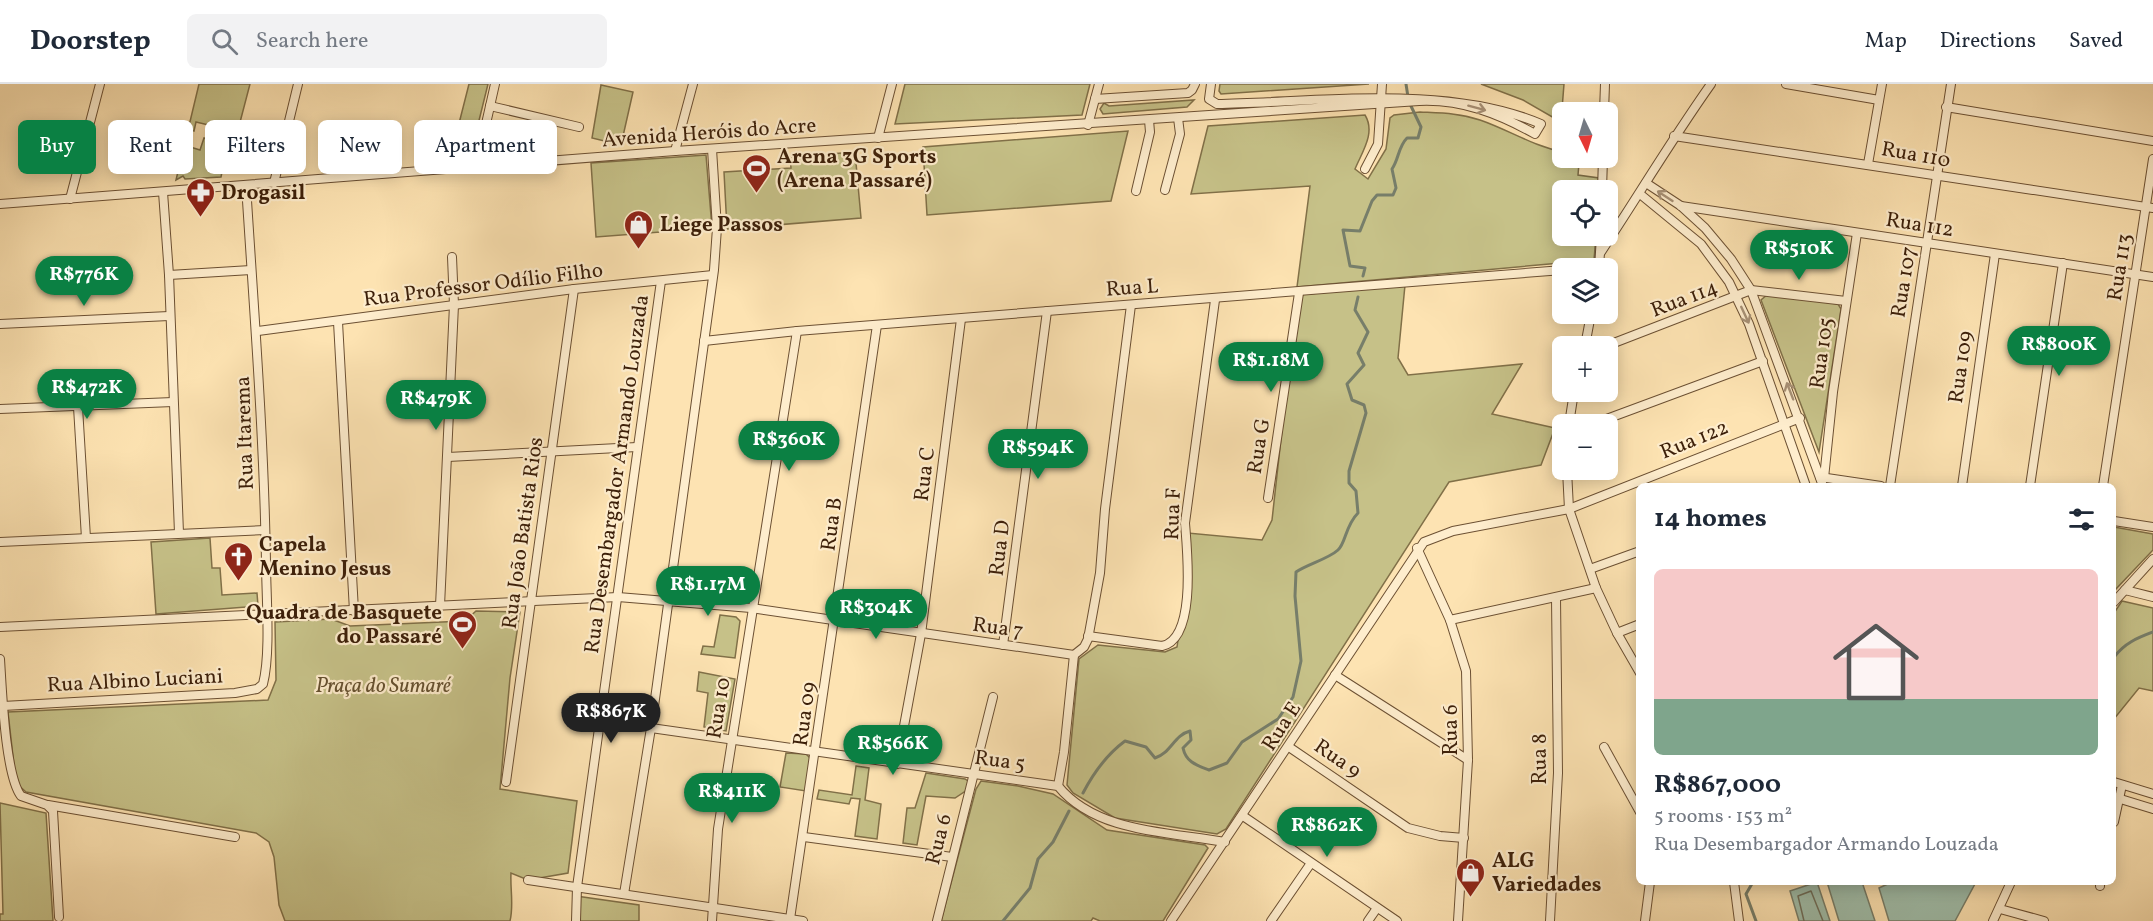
<!DOCTYPE html>
<meta charset="utf-8">
<style>
:root{--surface:#fff;--page:#f2f2f3;--text:#1f2937;--muted:#747a83;--line:#e0e1e3;--accent:#0b8043}
body{margin:0;font-family:Vollkorn,serif;background:var(--page);color:var(--text);height:100vh;display:flex;flex-direction:column;font-size:22px;white-space:nowrap}
*{box-sizing:border-box;margin:0}
p{font-size:20px;color:var(--muted)}
.icon{flex:none;width:33px;height:33px;fill:none;stroke:currentColor;stroke-width:2;stroke-linecap:round;stroke-linejoin:round}
.map{position:relative;flex:1;overflow:hidden}
.sheet{position:absolute;left:1636px;top:399px;width:480px;height:402px;display:flex;flex-direction:column;background:var(--surface);border-radius:9px;box-shadow:0 3px 15px #0003}
.sheet>*{flex:none}
.hud{position:absolute;left:18px;top:36px;width:570px;height:54px;display:flex;gap:12px}
.needle{width:39px;rotate:175deg}
.buttons{position:absolute;left:1552px;top:18px;display:grid;gap:12px}
.buttons a{display:grid;place-items:center;width:66px;height:66px;border-radius:9px;background:var(--surface);box-shadow:0 3px 15px #0003;font-size:30px}
.price{position:absolute;translate:-50% -51px;padding:0 14px;border-radius:21px;background:var(--accent);color:#fff;font-size:20px;line-height:39px;filter:drop-shadow(0 2px 3px #0008)}
.price::after{content:'';position:absolute;left:50%;top:36px;width:18px;height:14px;margin-left:-9px;background:inherit;clip-path:polygon(0 0,100% 0,50% 100%)}
.price.on{background:#222;color:#fff}
ul{padding:0;list-style:none}
li{display:grid;align-content:center;gap:12px;height:318px;padding:0 18px}
li span{display:grid;place-items:center;height:186px;border-radius:9px;color:#555}
li>.icon{margin-inline-start:auto}
span .icon{width:108px;height:108px;fill:#fffc;stroke-width:1}
li b{font-size:26px}
h2{display:flex;justify-content:space-between;align-items:center;height:72px;padding:0 18px;font-size:26px}
.tag{padding:0 21px;border-radius:9px;background:var(--surface);box-shadow:0 3px 15px #0003;font-size:21px;line-height:54px}
.tag.on{background:var(--accent);color:#fff}
header{display:flex;align-items:center;gap:36px;box-sizing:border-box;height:84px;padding:0 30px;background:var(--surface);border-bottom:2px solid var(--line)}
header strong{font-size:28px}
nav{display:flex;gap:33px;margin-inline-start:auto;font-size:21px}
.search{width:420px;height:54px;background:var(--page);display:flex;align-items:center;gap:15px;box-sizing:border-box;padding:0 21px;border-radius:9px;color:var(--muted);font-size:22px}
.map>svg:first-child{display:block}
</style>
<header>
<strong>Doorstep</strong>
<div class="search"><svg class="icon" aria-label="search" viewBox="0 0 24 24"><circle cx="10" cy="10" r="6"/><path d="M15 15l6 6"/></svg>Search here</div>
<nav><a>Map</a><a>Directions</a><a>Saved</a></nav>
</header>
<div class="map">
<svg width="2153" height="837" viewBox="0 0 2153 837">
<rect width="100%" height="100%" fill="#fde3b2"/>
<filter id="stains"><feTurbulence type="fractalNoise" baseFrequency=".00333" numOctaves="4"/><feColorMatrix values="0 0 0 0 .2 0 0 0 0 .09 0 0 0 0 .02 0 0 0 .5 -.17"/></filter>
<radialGradient id="worn" r=".72"><stop offset=".6" stop-color="#630" stop-opacity="0"/><stop offset="1" stop-color="#630" stop-opacity=".3"/></radialGradient>
<g fill="#c6c188" stroke="#817048" stroke-width="1.5" fill-rule="evenodd">
<path d="M199 0H250L227 88H222L221 93 185 95 183 92 176 96ZM196 38 234 47 225 80 229 61 204 54 200 66 187 62 191 46 194 47Z"/>
<path d="M469 0H488L470 73 450 75Z"/>
<path d="M905 0H1090L1082 31 895 40Z"/>
<path d="M1220 0H1369L1221 10 1219 7Z"/>
<path d="M1481 0H1564L1561 38 1523 16Z"/>
<path d="M601 1 633 8 621 61 592 54Z"/>
<path d="M1194 16 1187 23 1103 30 1100 25 1104 19 1109 22Z"/>
<path d="M1420 28C1441 29 1460 29 1480 36 1509 46 1533 62 1563 68V74H1571V78L1579 79 1578 91 1599 94V106H1563V152H1596L1594 176 1297 203 1310 102 1191 110 1208 42 1365 31C1376 49 1362 68 1355 85L1368 95 1386 65 1390 34 1394 31Z"/>
<path d="M1128 47 1111 117 927 131 923 63Z"/>
<path d="M855 68 861 134 727 145 724 88 791 84 790 73Z"/>
<path d="M706 71 712 144 596 153 591 79Z"/>
<path d="M1405 201 1398 274 1408 291 1522 280 1492 330 1555 344 1541 381 1449 398 1226 745 1217 750 1115 734 1073 709 1067 701 1079 575 1098 561 1165 568 1177 563 1190 472 1188 449 1262 456 1272 436 1297 211Z"/>
<path d="M1768 210 1838 220 1841 225 1819 368 1761 216Z"/>
<path d="M2114 443 2153 450V466L2114 507Z"/>
<path d="M210 454 212 484H220L222 511 257 509 258 522 156 530 151 458Z"/>
<path d="M2122 517 2153 524V607L2139 604 2114 635V529Z"/>
<path d="M476 527 520 528 510 594 500 705 577 717 568 789 528 796 511 789C510 805 514 821 510 837H285L279 821 274 773 269 758 256 749 26 708 16 699 8 628 268 616 276 596 275 538 331 535 350 542 465 537Z"/>
<path d="M720 531 736 533 740 537 735 574 701 570 703 562 714 563Z"/>
<path d="M699 588 735 595 726 647 704 643 708 609 697 607Z"/>
<path d="M786 669 806 670 810 674 806 707 780 703Z"/>
<path d="M856 682 869 684 865 716 881 720 877 755 855 752 860 715 851 714 849 720 817 715 819 706 852 711Z"/>
<path d="M926 689 965 695 968 697 967 706 955 714 926 712 917 761 903 759 907 724H915Z"/>
<path d="M981 697 1018 702 1053 710 1107 746 1205 761 1208 764 1163 837H1100L1093 834 1091 837H941L976 705Z"/>
<path d="M0 719 46 729 53 837H0V830H3Z"/>
<path d="M576 812 639 821V837H579Z"/>
</g>
<g fill="#9fbeab" stroke="#777e6a" stroke-width="1.5">
<path d="M1817 798 1830 837H1799L1790 807Z"/>
<path d="M1827 798H1862L1875 837H1839Z"/>
<path d="M1892 798H1976L1955 837H1889L1879 804Z"/>
</g>
<g fill="none" stroke-linecap="round" stroke-linejoin="round">
<path stroke="#6e6e5a" stroke-width="1.5" d="M1804 837 1798 812 1811 807 1823 837"/>
<g stroke="#777e6a" stroke-width="3">
<path d="M1406 0 1408 13"/>
<path d="M1363 192 1365 184 1350 182 1343 146 1360 147 1372 117 1377 111H1393L1396 104 1392 85C1399 75 1398 63 1407 54H1418L1421 43 1410 20"/>
<path d="M2114 573C2125 559 2137 554 2153 548"/>
<path d="M1083 709C1094 688 1106 671 1125 657L1146 663 1155 674C1171 669 1174 651 1190 647L1191 656 1183 664C1186 678 1196 681 1209 686L1227 679 1242 658 1278 635 1293 613 1301 577 1295 512 1296 488C1308 480 1328 475 1338 466 1346 459 1345 442 1358 429L1356 407 1349 399V387L1366 329 1364 321 1352 316 1347 300 1364 281 1358 269 1368 248 1355 226 1358 213"/>
<path d="M1753 798 1746 810 1756 837"/>
<path d="M1003 837 1030 804 1038 775 1053 758 1069 727"/>
</g>
<defs>
<g id="minor">
<path d="M1786 0 1879 16"/>
<path d="M1095 15 1188 9 1192 6 1195 0"/>
<path d="M490 22 579 43"/>
<path d="M1946 23 2153 57"/>
<path d="M1604 28 1605 0"/>
<path d="M1088 41 1099 0"/>
<path d="M1674 52 2153 124"/>
<path d="M878 54 892 0"/>
<path d="M675 67 693 0"/>
<path d="M1868 80 1882 0"/>
<path d="M476 84 495 0"/>
<path d="M1365 85 1378 60 1382 0"/>
<path d="M274 99 298 0"/>
<path d="M1646 99 1681 122 1705 144 1731 175 1751 206 1823 402"/>
<path d="M1165 106 1180 50 1178 34"/>
<path d="M1602 106 1603 74"/>
<path d="M1136 107 1150 48 1149 36"/>
<path d="M163 108 169 191 179 449"/>
<path d="M1640 110 1701 160 1729 198 1749 240 1806 402"/>
<path d="M70 115 100 0"/>
<path d="M0 120 675 67 1419 17C1462 15 1499 30 1535 50L1541 40C1448 0 1322 18 1217 20L1209 15 1211 0"/>
<path d="M1681 122 2153 193"/>
<path d="M1601 168C1638 112 1672 55 1711 0"/>
<path d="M1584 184 1599 183"/>
<path d="M1599 184 1601 152"/>
<path d="M169 191 251 186"/>
<path d="M338 238 354 527"/>
<path d="M0 240 169 232"/>
<path d="M258 247 574 205 713 191"/>
<path d="M704 257 797 247 1563 186"/>
<path d="M1585 262 1591 230"/>
<path d="M1606 262 1751 206 1846 217"/>
<path d="M78 323 86 454"/>
<path d="M0 325 173 318"/>
<path d="M1569 340 1574 308"/>
<path d="M1593 340 1763 277"/>
<path d="M448 373 637 363"/>
<path d="M1567 386 1569 425 1596 504 1617 549 1640 589"/>
<path d="M1820 393 1881 402"/>
<path d="M1824 394 1833 308 1857 149"/>
<path d="M1890 402 1951 0"/>
<path d="M1962 402 1995 170"/>
<path d="M2030 402 2063 179"/>
<path d="M2103 402 2153 75"/>
<path d="M1268 414 1299 209"/>
<path d="M2114 437 2153 443"/>
<path d="M0 458 265 446"/>
<path d="M1417 464 1450 536 1466 587 1468 676 1458 837"/>
<path d="M1590 485 1640 467"/>
<path d="M2125 506 2153 513"/>
<path d="M2114 518 2153 475"/>
<path d="M440 522 454 221 452 173"/>
<path d="M1450 536 1596 504"/>
<path d="M0 543 618 513 751 524 1074 571"/>
<path d="M1617 549 1640 540"/>
<path d="M1088 552 1162 562C1197 555 1187 466 1185 439L1215 216"/>
<path d="M1003 561 1047 227"/>
<path d="M1074 571 1084 563 1088 555 1100 489 1105 425 1131 221"/>
<path d="M0 575C2 605 5 691 21 712L47 721 53 727 59 833"/>
<path d="M1335 591 1468 676"/>
<path d="M3 622 235 609 257 605 263 600C271 569 266 511 266 478 264 352 254 227 246 101"/>
<path d="M651 644 1058 702C1096 749 1170 748 1225 758"/>
<path d="M1289 663 1408 744 1440 752 1464 754"/>
<path d="M1604 663 1640 728"/>
<path d="M897 680 921 550 961 235"/>
<path d="M506 698 574 205"/>
<path d="M2114 698 2153 710"/>
<path d="M1058 702 1064 668 1074 571"/>
<path d="M2114 713 2153 725"/>
<path d="M48 721 235 753"/>
<path d="M1243 732 1397 837"/>
<path d="M2114 738 2122 701"/>
<path d="M804 753 952 773"/>
<path d="M528 796 803 837"/>
<path d="M1734 798 1739 837"/>
<path d="M2100 802V798"/>
<path d="M624 810 651 644 714 186 717 144 712 65"/>
<path d="M2000 825 2044 837"/>
<path d="M790 835 877 241"/>
<path d="M576 837 577 803 661 197"/>
<path d="M712 837 718 745 797 247"/>
<path d="M937 837 993 613"/>
<path d="M1171 837 1424 458 1453 447 1569 425 1800 334"/>
<path d="M1271 837 1311 779"/>
<path d="M1368 837 1377 824"/>
<path d="M1550 837 1558 689 1556 514"/>
<path d="M1645 837 1650 798"/>
<path d="M1993 837 2011 798"/>
</g>
</defs>
<use href="#minor" stroke="#6c5033" stroke-width="10"/>
<use href="#minor" stroke="#feedcd" stroke-width="8"/>
</g>
<defs><path id="oneway-shaft" d="M-6 0H5M1.5-3L5.5 0L1.5 3" fill="none" stroke-width="1.6" stroke-linecap="round" stroke-linejoin="round" transform="scale(1.5)"/></defs>
<g stroke="#a79075">
<use href="#oneway-shaft" transform="translate(1477 24) rotate(15)"/>
<use href="#oneway-shaft" transform="translate(1665 112) rotate(-147)"/>
<use href="#oneway-shaft" transform="translate(1745 231) rotate(65)"/>
<use href="#oneway-shaft" transform="translate(1790 307) rotate(-111)"/>
</g>
<defs>
<symbol id="stadium-pin" viewBox="-11 -11 22 30"><path d="M0 17L-7.5 6A9.5 9.5 0 1 1 7.5 6Z" fill="#8f2418" stroke="#feedcd"/><path d="M0-5a6.5 5 0 1 0 0 10a6.5 5 0 1 0 0-10ZM-3.5-1.8h7v3.6h-7Z" fill="#fff"/></symbol>
<symbol id="pharmacy-pin" viewBox="-11 -11 22 30"><path d="M0 17L-7.5 6A9.5 9.5 0 1 1 7.5 6Z" fill="#8f2418" stroke="#feedcd"/><path d="M-2-6h4v4h4v4h-4v4h-4v-4h-4v-4h4Z" fill="#fff"/></symbol>
<symbol id="shop-pin" viewBox="-11 -11 22 30"><path d="M0 17L-7.5 6A9.5 9.5 0 1 1 7.5 6Z" fill="#8f2418" stroke="#feedcd"/><path d="M-5-2.5h2.3a2.7 3.5 0 0 1 5.4 0H5L5.5 6h-11ZM-1.5-2.5h3a1.5 2.3 0 0 0-3 0Z" fill="#fff"/></symbol>
<symbol id="church-pin" viewBox="-11 -11 22 30"><path d="M0 17L-7.5 6A9.5 9.5 0 1 1 7.5 6Z" fill="#8f2418" stroke="#feedcd"/><path d="M-1.2-6h2.4v3.5h3.3v2.4h-3.3V6h-2.4V-.1h-3.3v-2.4h3.3Z" fill="#fff"/></symbol>
</defs>
<g fill-rule="evenodd">
<use href="#stadium-pin" x="740" y="68" width="33" height="45"/>
<use href="#pharmacy-pin" x="184" y="92" width="33" height="45"/>
<use href="#shop-pin" x="622" y="124" width="33" height="45"/>
<use href="#church-pin" x="222" y="456" width="33" height="45"/>
<use href="#stadium-pin" x="446" y="524" width="33" height="45"/>
<use href="#shop-pin" x="1454" y="772" width="33" height="45"/>
</g>
<g text-anchor="middle" stroke-width="4.5" stroke-linejoin="round" paint-order="stroke">
<g font-size="21" fill="#3c1f09" stroke="#feedcd">
<text transform="translate(709 48) rotate(-4)" y="7">Avenida Heróis do Acre</text>
<text transform="translate(1916 70) rotate(10)" y="7">Rua 110</text>
<text transform="translate(1920 140) rotate(9)" y="7">Rua 112</text>
<text transform="translate(2119 183) rotate(-81)" y="7">Rua 113</text>
<text transform="translate(1903 198) rotate(-81)" y="7">Rua 107</text>
<text transform="translate(483 200) rotate(-7)" y="7">Rua Professor Odílio Filho</text>
<text transform="translate(1132 203) rotate(-4)" y="7">Rua L</text>
<text transform="translate(1684 214) rotate(-21)" y="7">Rua 114</text>
<text transform="translate(1821 269) rotate(-82)" y="7">Rua 105</text>
<text transform="translate(1960 283) rotate(-82)" y="7">Rua 109</text>
<text transform="translate(244 349) rotate(-92)" y="7">Rua Itarema</text>
<text transform="translate(1694 355) rotate(-22)" y="7">Rua 122</text>
<text transform="translate(1258 362) rotate(-81)" y="7">Rua G</text>
<text transform="translate(616 390) rotate(-82)" y="7">Rua Desembargador Armando Louzada</text>
<text transform="translate(924 390) rotate(-83)" y="7">Rua C</text>
<text transform="translate(1172 430) rotate(-88)" y="7">Rua F</text>
<text transform="translate(831 440) rotate(-82)" y="7">Rua B</text>
<text transform="translate(522 449) rotate(-82)" y="7">Rua João Batista Rios</text>
<text transform="translate(999 464) rotate(-83)" y="7">Rua D</text>
<text transform="translate(998 543) rotate(8)" y="7">Rua 7</text>
<text transform="translate(135 596) rotate(-3)" y="7">Rua Albino Luciani</text>
<text transform="translate(718 624) rotate(-81)" y="7">Rua 10</text>
<text transform="translate(804 630) rotate(-82)" y="7">Rua 09</text>
<text transform="translate(1281 642) rotate(-57)" y="7">Rua E</text>
<text transform="translate(1450 646) rotate(-90)" y="7">Rua 6</text>
<text transform="translate(1338 674) rotate(35)" y="7">Rua 9</text>
<text transform="translate(1539 675) rotate(-90)" y="7">Rua 8</text>
<text transform="translate(1000 676) rotate(8)" y="7">Rua 5</text>
<text transform="translate(938 755) rotate(-76)" y="7">Rua 6</text>
</g>
<g font-size="21" font-weight="bold" fill="#3c1f09" stroke="#feedcd" text-anchor="start">
<text x="777" y="79">Arena 3G Sports<tspan x="777" dy="24">(Arena Passaré)</tspan></text>
<text x="221" y="115">Drogasil</text>
<text x="660" y="147">Liege Passos</text>
<text x="259" y="467">Capela<tspan x="259" dy="24">Menino Jesus</tspan></text>
<text x="442" y="535" text-anchor="end">Quadra de Basquete<tspan x="442" dy="24">do Passaré</tspan></text>
<text x="1492" y="783">ALG<tspan x="1492" dy="24">Variedades</tspan></text>
</g>
<g font-size="21" font-style="italic" fill="#65502f" stroke="#feedcd">
<text x="383" y="608">Praça do Sumaré</text>
</g>
</g>
<rect width="100%" height="100%" filter="url(#stains)"/>
<rect width="100%" height="100%" fill="url(#worn)"/>
</svg>
<div class="buttons">
<a><svg class="needle" viewBox="-14 -14 28 28"><path d="M0-13l5 13h-10z" fill="#e53935"/><path d="M0 13l5-13h-10z" fill="#747a83"/></svg></a>
<a><svg class="icon" aria-label="locate" viewBox="0 0 24 24"><circle cx="12" cy="12" r="6"/><path d="M12 2v4M12 18v4M2 12h4M18 12h4"/></svg></a>
<a><svg class="icon" aria-label="layers" viewBox="0 0 24 24"><path d="M12 4l9 5-9 5-9-5zM3 14l9 5 9-5"/></svg></a>
<a>+</a>
<a>−</a>
</div>
<b class="price" style="left:1799px;top:197px">R$510K</b>
<b class="price" style="left:84px;top:223px">R$776K</b>
<b class="price" style="left:2059px;top:293px">R$800K</b>
<b class="price" style="left:1271px;top:309px">R$1.18M</b>
<b class="price" style="left:87px;top:336px">R$472K</b>
<b class="price" style="left:436px;top:347px">R$479K</b>
<b class="price" style="left:789px;top:388px">R$360K</b>
<b class="price" style="left:1038px;top:396px">R$594K</b>
<b class="price" style="left:708px;top:533px">R$1.17M</b>
<b class="price" style="left:876px;top:556px">R$304K</b>
<b class="price on" style="left:611px;top:660px">R$867K</b>
<b class="price" style="left:893px;top:692px">R$566K</b>
<b class="price" style="left:732px;top:740px">R$411K</b>
<b class="price" style="left:1327px;top:774px">R$862K</b>
<div class="hud">
<a class="tag on">Buy</a>
<a class="tag">Rent</a>
<a class="tag">Filters</a>
<a class="tag">New</a>
<a class="tag">Apartment</a>
</div>
<section class="sheet">
<h2>14 homes<svg class="icon" aria-label="filters" viewBox="0 0 24 24"><path d="M4 7h16M4 17h16"/><circle cx="9" cy="7" r="2"/><circle cx="15" cy="17" r="2"/></svg></h2>
<ul>
<li><span style="background:linear-gradient(#f6c9c9 70%,#7fa58c 0)"><svg class="icon" aria-label="home" viewBox="0 0 24 24"><path d="M3 11l9-7 9 7M6 9v11h12V9"/></svg></span><div><b>R$867,000</b><p>5 rooms · 153 m²</p><p>Rua Desembargador Armando Louzada</p></div></li>
</ul>
</section>
</div>
